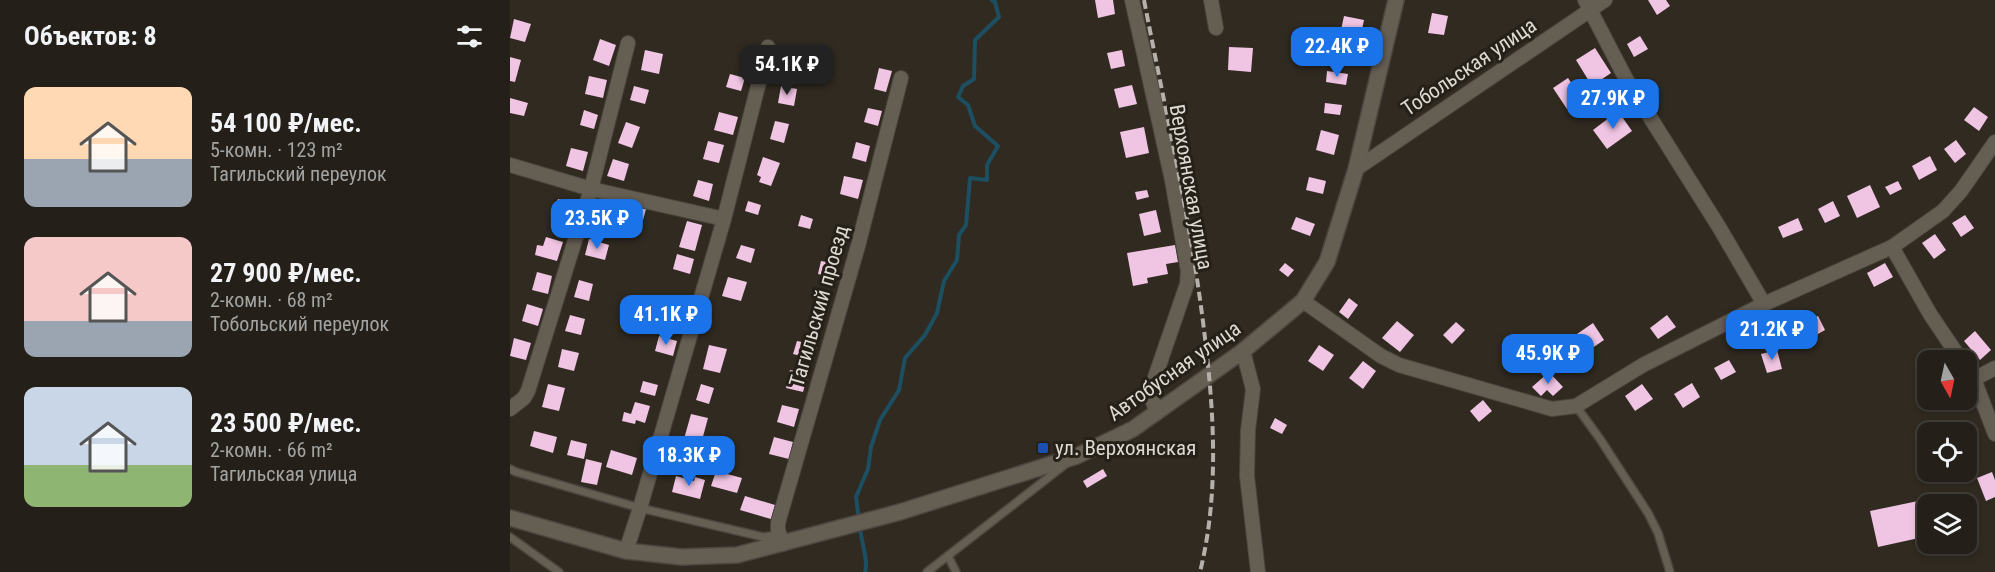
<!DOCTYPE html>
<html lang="ru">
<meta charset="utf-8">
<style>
:root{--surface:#242019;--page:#2c2822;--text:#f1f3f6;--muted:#a3a3a2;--line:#413e38;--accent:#1a73e8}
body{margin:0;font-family:"Roboto Condensed",sans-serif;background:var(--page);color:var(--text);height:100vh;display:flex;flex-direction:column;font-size:22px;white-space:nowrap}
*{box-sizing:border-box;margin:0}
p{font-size:20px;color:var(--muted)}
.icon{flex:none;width:33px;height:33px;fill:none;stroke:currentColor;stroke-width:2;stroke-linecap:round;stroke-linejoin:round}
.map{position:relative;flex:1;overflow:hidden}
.side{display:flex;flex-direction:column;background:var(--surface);width:510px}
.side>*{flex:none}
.needle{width:39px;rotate:171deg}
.controls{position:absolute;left:1407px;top:350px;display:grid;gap:12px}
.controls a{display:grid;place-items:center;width:60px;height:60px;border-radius:12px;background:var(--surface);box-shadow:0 3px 9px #0003,0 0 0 2px var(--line);font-size:30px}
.price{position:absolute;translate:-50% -51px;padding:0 14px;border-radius:12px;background:var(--accent);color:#fff;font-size:20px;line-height:39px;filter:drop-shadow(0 2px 3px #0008)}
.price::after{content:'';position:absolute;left:50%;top:36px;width:18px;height:14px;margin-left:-9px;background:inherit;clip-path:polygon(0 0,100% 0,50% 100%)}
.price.current{background:#222;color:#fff}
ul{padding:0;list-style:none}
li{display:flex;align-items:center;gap:18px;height:150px;padding:0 24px}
li span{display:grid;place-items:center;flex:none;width:168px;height:120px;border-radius:12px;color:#555}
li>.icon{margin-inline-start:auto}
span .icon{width:72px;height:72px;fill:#fffc;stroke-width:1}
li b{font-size:26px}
h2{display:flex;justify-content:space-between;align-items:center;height:72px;padding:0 24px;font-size:26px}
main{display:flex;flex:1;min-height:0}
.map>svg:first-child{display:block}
</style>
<main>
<section class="side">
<h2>Объектов: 8<svg class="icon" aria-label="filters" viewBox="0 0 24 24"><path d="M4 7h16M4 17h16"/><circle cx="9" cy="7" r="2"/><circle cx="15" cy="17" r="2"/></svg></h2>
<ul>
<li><span style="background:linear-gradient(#ffd9b3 60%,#9aa5b1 0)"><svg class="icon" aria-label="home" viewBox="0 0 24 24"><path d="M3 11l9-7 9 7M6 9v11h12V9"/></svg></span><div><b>54 100 ₽/мес.</b><p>5-комн. · 123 m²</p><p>Тагильский переулок</p></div></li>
<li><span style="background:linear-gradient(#f6c9c9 70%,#9aa5b1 0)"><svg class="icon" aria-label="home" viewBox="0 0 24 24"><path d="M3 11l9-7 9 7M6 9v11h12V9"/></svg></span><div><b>27 900 ₽/мес.</b><p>2-комн. · 68 m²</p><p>Тобольский переулок</p></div></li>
<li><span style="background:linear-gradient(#c9d6e8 65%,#8fb573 0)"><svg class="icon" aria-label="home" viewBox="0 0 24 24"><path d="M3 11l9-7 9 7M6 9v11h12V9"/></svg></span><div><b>23 500 ₽/мес.</b><p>2-комн. · 66 m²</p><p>Тагильская улица</p></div></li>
</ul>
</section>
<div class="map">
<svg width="1485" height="572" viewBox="0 0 1485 572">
<rect width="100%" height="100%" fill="#302a21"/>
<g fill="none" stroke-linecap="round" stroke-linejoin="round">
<g stroke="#1d4f63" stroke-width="4">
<path d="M349 520 346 497 358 469 361 447 370 420 389 390 395 358 415 335 427 313 434 281 447 260 449 235 456 225 460 178 477 180V165L488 146 465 126 458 105 448 97 453 86 464 79 465 40 489 17 485 2 482 0"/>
<path d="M350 528C351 540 359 563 355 572"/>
</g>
</g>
<g fill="#f0c5e3">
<path d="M585 0H603L605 14 588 18Z"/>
<path d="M1138 0H1156L1160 6 1147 15Z"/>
<path d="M922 13 938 16 934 35 918 33Z"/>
<path d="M834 16 854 20 851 34 831 30Z"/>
<path d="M4 19 21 24 15 42 0 38Z"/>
<path d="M1130 36 1138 49 1124 57 1117 44Z"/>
<path d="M90 39 106 45 99 66 83 60Z"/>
<path d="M281 46 296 50 292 70 276 67Z"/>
<path d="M719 47 743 48 741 72 718 70Z"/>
<path d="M1085 48 1101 73 1082 86 1066 60Z"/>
<path d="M135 50 153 54 149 74 131 70Z"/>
<path d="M612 50 615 66 601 69 597 53Z"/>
<path d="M0 57 11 60 5 82 0 81Z"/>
<path d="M369 68 382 71 376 92 364 89Z"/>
<path d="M817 71 838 74 836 85 816 82Z"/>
<path d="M220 74 235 78 231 91 216 87Z"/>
<path d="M79 76 97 80 93 98 75 94Z"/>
<path d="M1058 78 1072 99 1057 109 1043 88Z"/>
<path d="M622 85 627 104 609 108 604 89Z"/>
<path d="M124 86 139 90 135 104 120 100Z"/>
<path d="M271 86 287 89 284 106 268 103Z"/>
<path d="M0 98 18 103 14 116 0 113Z"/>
<path d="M815 103 832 105 830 115 814 113Z"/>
<path d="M1464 107 1478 117 1469 131 1454 120Z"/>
<path d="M358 108 372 111 368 126 354 122Z"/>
<path d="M74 110 88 115 84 129 70 125Z"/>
<path d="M1108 111 1122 131 1097 149 1083 130Z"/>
<path d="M209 112 228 117 223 135 204 130Z"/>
<path d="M265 121 279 124 274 143 260 139Z"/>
<path d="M116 122 130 127 122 148 108 143Z"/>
<path d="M634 127 639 153 616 158 610 132Z"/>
<path d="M811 130 829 135 824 155 806 150Z"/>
<path d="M1446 140 1456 154 1445 163 1434 149Z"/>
<path d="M198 141 214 145 209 163 193 159Z"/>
<path d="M346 142 360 146 356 162 342 158Z"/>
<path d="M61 148 78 152 73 171 56 166Z"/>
<path d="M1420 156 1427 170 1409 180 1402 166Z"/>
<path d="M253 157 270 163 261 186 249 182 251 177 247 175Z"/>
<path d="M103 159 119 164 114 181 97 176Z"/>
<path d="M334 176 353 180 348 199 330 194Z"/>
<path d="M799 177 816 181 813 194 796 190Z"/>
<path d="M188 180 203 184 199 201 183 196Z"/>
<path d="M1388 181 1392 189 1380 195 1375 187Z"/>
<path d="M1360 185 1370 207 1347 218 1337 196Z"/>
<path d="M637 190 639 197 627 200 625 192Z"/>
<path d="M48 199 63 203 59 216 44 212Z"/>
<path d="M238 201 251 205 248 215 235 211Z"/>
<path d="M1323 201 1330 216 1315 223 1308 209Z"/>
<path d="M126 206 136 209 133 220 123 217Z"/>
<path d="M646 210 651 232 634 236 629 214Z"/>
<path d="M291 215 303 219 300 229 288 226Z"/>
<path d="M1455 215 1464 228 1451 237 1442 223Z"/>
<path d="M786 217 805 224 800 236 781 229Z"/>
<path d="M1288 218 1293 230 1273 238 1268 227Z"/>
<path d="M177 221 192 225 185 251 169 247Z"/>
<path d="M1425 234 1436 250 1424 259 1412 243Z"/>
<path d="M36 237 53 242 47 261 25 255 27 245 33 246Z"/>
<path d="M79 239 99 245 95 260 75 255Z"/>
<path d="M231 245 245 249 241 263 226 258Z"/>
<path d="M665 245 668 262 656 264 658 274 637 278 638 283 623 286 617 253Z"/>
<path d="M167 254 184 259 180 274 163 269Z"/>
<path d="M311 261 327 264 324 277 308 274Z"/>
<path d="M775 263 784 270 778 277 769 270Z"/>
<path d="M1375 263 1383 277 1364 287 1357 273Z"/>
<path d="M27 272 42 276 38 294 22 290Z"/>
<path d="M218 277 237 282 231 301 212 296Z"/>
<path d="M69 280 83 284 79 301 64 297Z"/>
<path d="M839 298 848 305 838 319 829 312Z"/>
<path d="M17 304 33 309 28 326 12 321Z"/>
<path d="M157 307 172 311 170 320 154 316Z"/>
<path d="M60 315 75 319 71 335 55 331Z"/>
<path d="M1157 315 1166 327 1148 339 1140 328Z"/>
<path d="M1308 316 1315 330 1287 346 1280 330Z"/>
<path d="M887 321 904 335 890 352 872 338Z"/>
<path d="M946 322 955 330 942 344 933 335Z"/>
<path d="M1083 323 1094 340 1078 351 1067 334Z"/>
<path d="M1465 331 1481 350 1470 360 1454 341Z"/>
<path d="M149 336 167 341 163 356 145 351Z"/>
<path d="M4 338 21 343 16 360 0 356Z"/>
<path d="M287 341 307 345 303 359 283 354Z"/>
<path d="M199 345 217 349 210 373 193 369Z"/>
<path d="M809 345 824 355 813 371 798 361Z"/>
<path d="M52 349 69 353 64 371 48 367Z"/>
<path d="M1267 350 1272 369 1257 373 1251 354Z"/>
<path d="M1219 360 1226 372 1211 380 1204 368Z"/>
<path d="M853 361 866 371 853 389 839 378Z"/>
<path d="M280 370 298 374 293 392 276 388Z"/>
<path d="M1039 372 1053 387 1043 396 1037 390 1031 396 1022 387Z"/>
<path d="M133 381 148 385 145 396 130 392Z"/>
<path d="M1182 383 1190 397 1173 408 1164 394Z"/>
<path d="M38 384 55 388 49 411 32 407Z"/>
<path d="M191 384 204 388 199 404 186 400Z"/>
<path d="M1132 384 1143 399 1125 411 1115 396Z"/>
<path d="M973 400 982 411 969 422 960 411Z"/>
<path d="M125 402 140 406 135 423 126 420 125 424 112 421 114 412 121 414Z"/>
<path d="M272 405 289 409 284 427 267 422Z"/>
<path d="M181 414 198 418 191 444 174 439Z"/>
<path d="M765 418 777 425 772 434 760 428Z"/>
<path d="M24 431 47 437 43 453 20 446Z"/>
<path d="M264 437 283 442 279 459 259 454Z"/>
<path d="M61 440 77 444 74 459 57 455Z"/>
<path d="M101 450 127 458 122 475 96 467Z"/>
<path d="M76 459 92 463 87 485 71 482Z"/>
<path d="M593 469 597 476 577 488 573 481Z"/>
<path d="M206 471 232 478 227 493 201 486Z"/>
<path d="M1482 472 1485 480V497L1476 501 1467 478Z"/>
<path d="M166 476 184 481 185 477 195 480 190 499 162 492Z"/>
<path d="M1437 495 1439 504H1418V536L1368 547 1360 511Z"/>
<path d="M235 496 265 505 261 519 230 510Z"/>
</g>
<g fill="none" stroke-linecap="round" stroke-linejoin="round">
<defs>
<g id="service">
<path d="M1066 406 1090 439 1138 513 1148 533 1160 572"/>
<path d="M0 469 6 472 130 508 253 537 269 535"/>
<path d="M0 537 49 572"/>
<path d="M438 556 446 572"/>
<path d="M417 572 557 463"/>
</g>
<g id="minor">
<path d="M622 0 662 180 678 271 677 284 642 386V399L647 413"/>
<path d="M701 0 706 28"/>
<path d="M1075 0 1116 79 1209 227 1254 304"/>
<path d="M0 165 81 189 214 219"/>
<path d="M846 169 1095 0"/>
<path d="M1382 247 1420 314 1451 360"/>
<path d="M793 301 871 356 889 365 1042 409 1066 406 1133 365 1254 304 1382 247 1433 211 1451 191 1485 142"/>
<path d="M733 351 743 389 738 430 737 476 748 572"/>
<path d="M1456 369 1464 379 1485 434"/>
<path d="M1464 379 1485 368"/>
<path d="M0 409 14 398 18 391 81 189 118 43"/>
<path d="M273 544 268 530V523L348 246 391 78"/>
<path d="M116 551 130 508 214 219 258 47"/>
</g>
<path id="tertiary" d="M0 518 116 551 172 557 227 555 390 512 567 456 623 429 733 351 793 301 817 262 846 169 886 0"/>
</defs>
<use href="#service" stroke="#4b463e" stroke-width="10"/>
<use href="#minor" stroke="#4b463e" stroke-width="16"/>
<use href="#tertiary" stroke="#4b463e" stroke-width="18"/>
<use href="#service" stroke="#645e53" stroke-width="7"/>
<use href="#minor" stroke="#645e53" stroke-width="14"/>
<use href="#tertiary" stroke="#645e53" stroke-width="15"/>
<path stroke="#b5b1aa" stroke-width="4" stroke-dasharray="9 4.5" stroke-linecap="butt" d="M634 0C654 104 678 208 692 314 703 399 711 487 690 572"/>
</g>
<rect fill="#1a4fb4" stroke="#262118" stroke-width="2" x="527" y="442" width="12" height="12" rx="3"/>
<g text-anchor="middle" stroke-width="6" stroke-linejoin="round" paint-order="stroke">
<g font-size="21" fill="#ddd9d3" stroke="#262118">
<text transform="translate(959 67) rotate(-34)" y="7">Тобольская улица</text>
<text transform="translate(681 187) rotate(80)" y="7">Верхоянская улица</text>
<text transform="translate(309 306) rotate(-74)" y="7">Тагильский проезд</text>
<text transform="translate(664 371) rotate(-35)" y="7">Автобусная улица</text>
</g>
<g font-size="21" fill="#ddd9d3" stroke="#262118" text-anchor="start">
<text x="545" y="455">ул. Верхоянская</text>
</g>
</g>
</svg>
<div class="controls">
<a><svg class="needle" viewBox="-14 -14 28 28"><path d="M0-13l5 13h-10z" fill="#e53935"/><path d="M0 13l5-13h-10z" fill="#a3a3a2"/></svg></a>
<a><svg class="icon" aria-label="locate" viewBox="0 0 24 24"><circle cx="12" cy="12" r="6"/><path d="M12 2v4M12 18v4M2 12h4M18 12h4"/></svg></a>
<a><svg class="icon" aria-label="layers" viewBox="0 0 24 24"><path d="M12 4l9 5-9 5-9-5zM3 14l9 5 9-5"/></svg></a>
</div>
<b class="price" style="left:827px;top:78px">22.4K ₽</b>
<b class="price current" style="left:277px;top:96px">54.1K ₽</b>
<b class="price" style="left:1103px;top:130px">27.9K ₽</b>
<b class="price" style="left:87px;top:250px">23.5K ₽</b>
<b class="price" style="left:156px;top:346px">41.1K ₽</b>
<b class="price" style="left:1262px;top:361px">21.2K ₽</b>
<b class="price" style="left:1038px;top:385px">45.9K ₽</b>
<b class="price" style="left:179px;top:487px">18.3K ₽</b>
</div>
</main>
